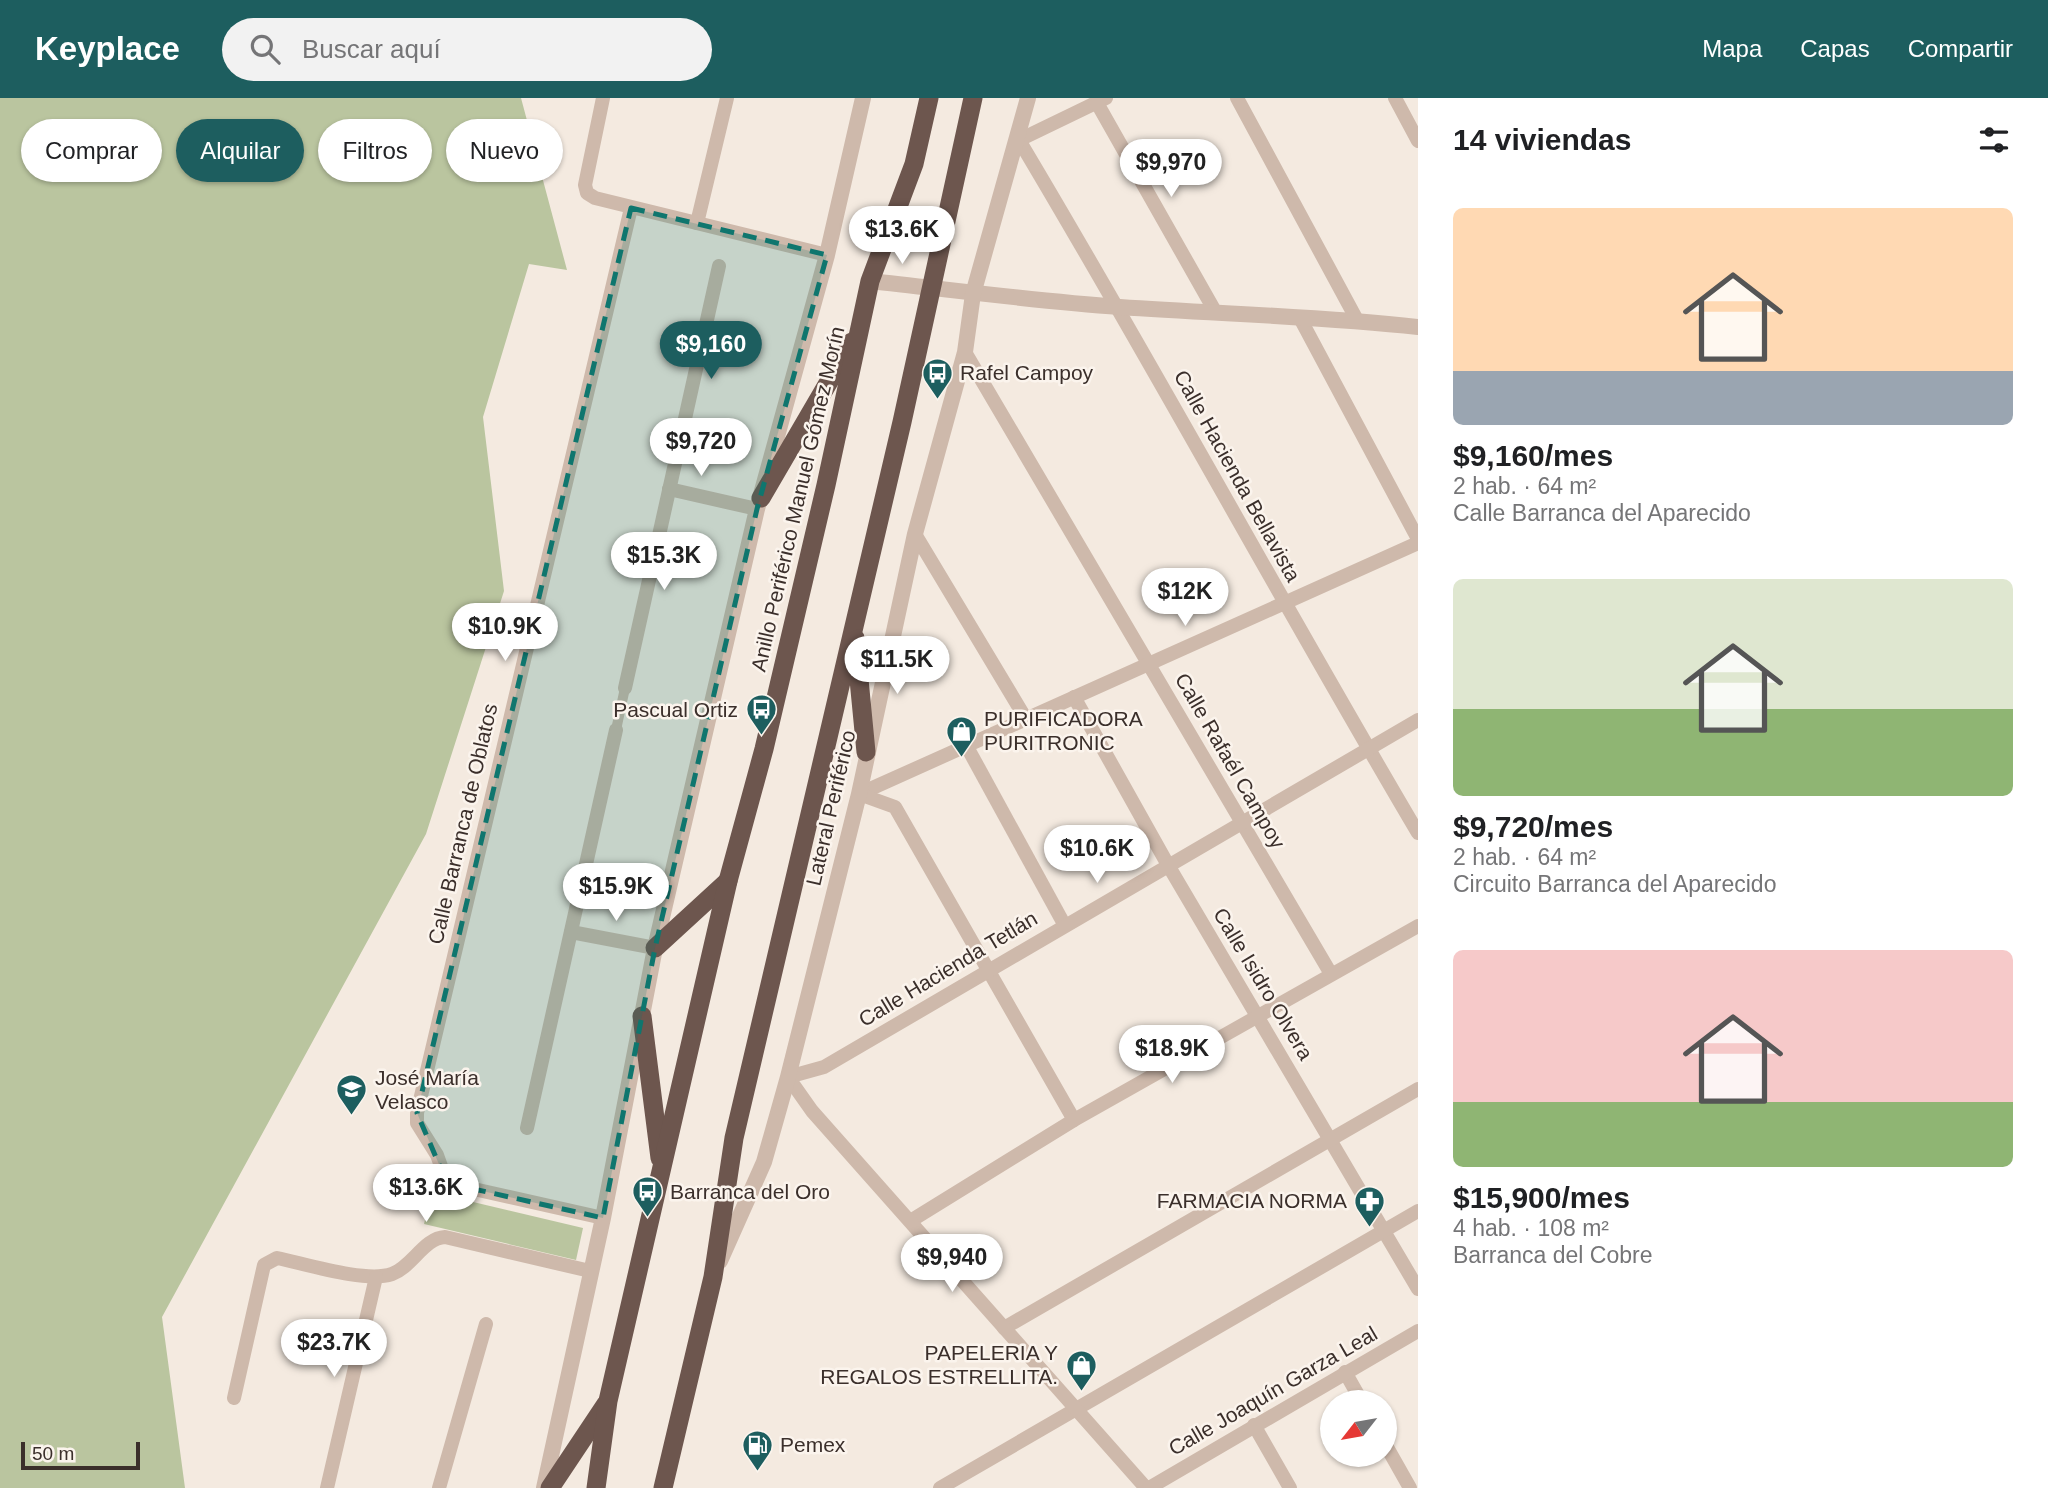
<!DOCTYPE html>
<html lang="es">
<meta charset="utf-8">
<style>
:root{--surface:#fff;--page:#f2f2f2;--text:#202124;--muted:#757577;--accent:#1d5e5f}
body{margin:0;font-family:Helvetica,sans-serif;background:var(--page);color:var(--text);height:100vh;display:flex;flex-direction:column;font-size:26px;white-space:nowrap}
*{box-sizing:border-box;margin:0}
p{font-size:23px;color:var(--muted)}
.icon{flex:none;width:38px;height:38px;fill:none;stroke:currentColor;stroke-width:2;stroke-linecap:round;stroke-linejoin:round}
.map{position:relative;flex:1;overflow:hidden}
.side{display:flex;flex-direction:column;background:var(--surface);width:630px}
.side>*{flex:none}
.guide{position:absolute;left:21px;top:21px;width:665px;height:63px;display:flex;gap:14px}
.needle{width:46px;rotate:239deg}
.buttons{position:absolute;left:1320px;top:1292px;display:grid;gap:14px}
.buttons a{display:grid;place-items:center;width:77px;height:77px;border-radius:50%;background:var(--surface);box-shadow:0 2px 5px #0004;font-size:35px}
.scale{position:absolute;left:21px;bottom:18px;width:119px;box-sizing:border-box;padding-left:7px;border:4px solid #3b2f2b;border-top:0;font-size:19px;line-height:24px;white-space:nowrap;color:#3b2f2b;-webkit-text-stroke:5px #fbf4ed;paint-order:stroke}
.price{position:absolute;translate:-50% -60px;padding:0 16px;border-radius:24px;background:#fff;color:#222;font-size:23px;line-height:46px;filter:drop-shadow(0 2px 4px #0008)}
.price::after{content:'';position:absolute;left:50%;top:42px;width:21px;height:16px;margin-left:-10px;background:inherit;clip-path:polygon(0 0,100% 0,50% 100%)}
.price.active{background:var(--accent);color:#fff}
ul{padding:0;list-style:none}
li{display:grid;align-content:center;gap:14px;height:371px;padding:0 35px}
li span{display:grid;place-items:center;height:217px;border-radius:10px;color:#555}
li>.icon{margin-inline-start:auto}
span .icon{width:126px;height:126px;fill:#fffc;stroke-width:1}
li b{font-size:30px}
h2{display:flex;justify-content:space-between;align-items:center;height:84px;padding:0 35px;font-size:30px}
.pill{padding:0 24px;border-radius:32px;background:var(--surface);box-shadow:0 2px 5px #0004;font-size:24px;line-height:63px}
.pill.active{background:var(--accent);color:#fff}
header{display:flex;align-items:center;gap:42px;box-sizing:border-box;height:98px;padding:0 35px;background:var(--accent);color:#fff}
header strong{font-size:33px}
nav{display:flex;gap:38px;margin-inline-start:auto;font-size:24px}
.search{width:490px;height:63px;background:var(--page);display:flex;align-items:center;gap:18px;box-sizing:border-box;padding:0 24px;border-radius:38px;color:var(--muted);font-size:26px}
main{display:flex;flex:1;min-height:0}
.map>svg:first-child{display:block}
</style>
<header>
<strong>Keyplace</strong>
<div class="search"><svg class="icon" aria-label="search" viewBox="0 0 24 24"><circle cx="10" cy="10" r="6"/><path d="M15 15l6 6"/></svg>Buscar aquí</div>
<nav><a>Mapa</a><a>Capas</a><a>Compartir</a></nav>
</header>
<main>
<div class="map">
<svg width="1418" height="1390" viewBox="0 0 1418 1390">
<rect width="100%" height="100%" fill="#f4eae0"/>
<g fill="#bac59f">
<path d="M0 0H521L567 172 529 166 483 319 504 493 426 736 162 1219 185 1390H0Z"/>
<path d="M431 1094 583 1130 576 1162 424 1126Z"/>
</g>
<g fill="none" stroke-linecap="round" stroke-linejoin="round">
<path stroke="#ceb9ab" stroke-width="10" d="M616 632 625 590"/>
<g stroke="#ceb9ab" stroke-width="14">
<path d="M603 0 585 87 587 95 595 100 827 157"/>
<path d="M1106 0 1019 42C1156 271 1282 505 1418 735"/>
<path d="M1237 0 1357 222"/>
<path d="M1395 0 1418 43"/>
<path d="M1097 5 1216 215"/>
<path d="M697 125 727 0"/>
<path d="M1301 222 1418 441"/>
<path d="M965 254 1331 876"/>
<path d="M669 391 757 411"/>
<path d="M915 436 1026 621"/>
<path d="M625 590 719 168"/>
<path d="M1074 599 1168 767 1418 1191"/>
<path d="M966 647 1064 826"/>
<path d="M859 696 1418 445"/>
<path d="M859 696 895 709 1074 1022"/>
<path d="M571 834 655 850"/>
<path d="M527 1030 616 632"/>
<path d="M603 1120 447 1085 437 1057 417 1025V1015L631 110"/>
<path d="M912 1122 1074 1022 1418 828"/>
<path d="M1004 1230 1418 991"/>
<path d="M1345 1274 1362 1304"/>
<path d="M234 1300 264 1167 277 1160C306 1166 365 1185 392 1176 412 1169 424 1140 445 1139L590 1173"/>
<path d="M1254 1327 1290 1390"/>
<path d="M1384 1344 1410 1390"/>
<path d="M327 1390 376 1179"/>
<path d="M439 1390 486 1226"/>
<path d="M940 1390 1418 1113"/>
<path d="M1146 1390 812 1013 788 979 824 969 1418 622"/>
<path d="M1149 1390 1418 1233"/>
</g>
<g stroke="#ceb9ab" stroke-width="16">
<path d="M870 183C953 192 1036 203 1120 209 1219 216 1319 218 1418 229"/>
<path d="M720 1163 764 1064 788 979 859 696 915 436 965 254 973 196 1028 0"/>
<path d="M544 1390 603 1120 655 850 757 411 827 157 863 0"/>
</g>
<g stroke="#6d564e" stroke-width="19">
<path d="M761 400 852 244"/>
<path d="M855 540 866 654"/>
<path d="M655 850 728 783"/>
<path d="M642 918 660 1060"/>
<path d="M550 1390 606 1306"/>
<path d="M596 1390 608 1303 728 783 764 651 826 387 870 183 914 66 929 0"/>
<path d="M663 1390 713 1179 734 1040 902 324 973 0"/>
</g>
</g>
<path fill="#0f766e" fill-opacity="0.2" stroke="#0f766e" stroke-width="5" stroke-dasharray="14 9" stroke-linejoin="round" d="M631 110 827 157 757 411 655 850 603 1120 447 1085 417 1015Z"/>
<defs>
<symbol id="bus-pin" viewBox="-11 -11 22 30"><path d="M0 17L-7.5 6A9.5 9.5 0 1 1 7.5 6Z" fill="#1d5e5f" stroke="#fbf4ed"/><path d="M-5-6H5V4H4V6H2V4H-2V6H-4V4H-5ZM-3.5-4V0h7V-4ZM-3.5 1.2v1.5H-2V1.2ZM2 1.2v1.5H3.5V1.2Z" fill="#fff"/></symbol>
<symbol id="shop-pin" viewBox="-11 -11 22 30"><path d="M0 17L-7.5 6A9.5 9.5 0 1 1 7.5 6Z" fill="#1d5e5f" stroke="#fbf4ed"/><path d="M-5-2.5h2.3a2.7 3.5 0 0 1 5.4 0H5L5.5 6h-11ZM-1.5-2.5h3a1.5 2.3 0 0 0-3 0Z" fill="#fff"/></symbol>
<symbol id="school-pin" viewBox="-11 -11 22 30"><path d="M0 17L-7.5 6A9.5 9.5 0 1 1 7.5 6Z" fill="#1d5e5f" stroke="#fbf4ed"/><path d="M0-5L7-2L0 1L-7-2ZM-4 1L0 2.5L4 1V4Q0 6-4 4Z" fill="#fff"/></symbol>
<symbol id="pharmacy-pin" viewBox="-11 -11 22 30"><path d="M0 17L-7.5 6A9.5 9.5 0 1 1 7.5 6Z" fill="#1d5e5f" stroke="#fbf4ed"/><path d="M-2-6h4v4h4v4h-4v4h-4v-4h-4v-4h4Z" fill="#fff"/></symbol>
<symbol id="fuel-pin" viewBox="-11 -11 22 30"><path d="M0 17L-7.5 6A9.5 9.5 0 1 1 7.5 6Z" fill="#1d5e5f" stroke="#fbf4ed"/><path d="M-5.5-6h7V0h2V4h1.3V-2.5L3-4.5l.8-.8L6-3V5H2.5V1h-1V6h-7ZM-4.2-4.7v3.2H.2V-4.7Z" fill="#fff"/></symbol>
</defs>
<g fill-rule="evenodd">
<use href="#bus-pin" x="920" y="258" width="35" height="47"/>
<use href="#bus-pin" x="744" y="594" width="35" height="47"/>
<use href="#shop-pin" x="944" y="616" width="35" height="47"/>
<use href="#school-pin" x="334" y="974" width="35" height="47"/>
<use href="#bus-pin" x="630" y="1076" width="35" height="47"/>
<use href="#pharmacy-pin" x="1352" y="1086" width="35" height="47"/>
<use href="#shop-pin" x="1064" y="1250" width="35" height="47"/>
<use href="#fuel-pin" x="740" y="1330" width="35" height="47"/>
</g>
<g text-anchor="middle" stroke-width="5" stroke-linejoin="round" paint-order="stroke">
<g font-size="21" fill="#3b2f2b" stroke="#fbf4ed" text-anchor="start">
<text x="960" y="282">Rafel Campoy</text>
<text x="738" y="619" text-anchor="end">Pascual Ortiz</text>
<text x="984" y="628">PURIFICADORA<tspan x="984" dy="24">PURITRONIC</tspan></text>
<text x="375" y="987">José María<tspan x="375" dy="24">Velasco</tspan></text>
<text x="670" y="1101">Barranca del Oro</text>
<text x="1347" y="1110" text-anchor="end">FARMACIA NORMA</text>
<text x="1058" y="1262" text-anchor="end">PAPELERIA Y<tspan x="1058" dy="24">REGALOS ESTRELLITA.</tspan></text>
<text x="780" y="1354">Pemex</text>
</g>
<g font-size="21" fill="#3b2f2b" stroke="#fbf4ed">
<text transform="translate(1237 378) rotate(61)" y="7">Calle Hacienda Bellavista</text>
<text transform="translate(798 401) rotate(-77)" y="7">Anillo Periférico Manuel Gómez Morín</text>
<text transform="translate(1230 663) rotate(60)" y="7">Calle Rafaél Campoy</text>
<text transform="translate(831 710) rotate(-77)" y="7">Lateral Periférico</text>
<text transform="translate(463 726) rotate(-77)" y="7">Calle Barranca de Oblatos</text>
<text transform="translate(948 871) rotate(-31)" y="7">Calle Hacienda Tetlán</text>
<text transform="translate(1263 886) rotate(59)" y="7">Calle Isidro Olvera</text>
<text transform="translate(1273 1293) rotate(-30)" y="7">Calle Joaquín Garza Leal</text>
</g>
</g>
</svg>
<div class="buttons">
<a><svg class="needle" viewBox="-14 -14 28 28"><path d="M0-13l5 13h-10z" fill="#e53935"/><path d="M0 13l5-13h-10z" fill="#757577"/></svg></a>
</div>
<div class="scale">50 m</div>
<b class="price" style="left:1171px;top:101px">$9,970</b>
<b class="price" style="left:902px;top:168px">$13.6K</b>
<b class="price active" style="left:711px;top:283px">$9,160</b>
<b class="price" style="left:701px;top:380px">$9,720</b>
<b class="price" style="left:664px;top:494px">$15.3K</b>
<b class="price" style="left:1185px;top:530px">$12K</b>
<b class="price" style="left:505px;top:565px">$10.9K</b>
<b class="price" style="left:897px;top:598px">$11.5K</b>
<b class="price" style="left:1097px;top:787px">$10.6K</b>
<b class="price" style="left:616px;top:825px">$15.9K</b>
<b class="price" style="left:1172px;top:987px">$18.9K</b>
<b class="price" style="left:426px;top:1126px">$13.6K</b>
<b class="price" style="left:952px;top:1196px">$9,940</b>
<b class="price" style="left:334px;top:1281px">$23.7K</b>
<div class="guide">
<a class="pill">Comprar</a>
<a class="pill active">Alquilar</a>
<a class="pill">Filtros</a>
<a class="pill">Nuevo</a>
</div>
</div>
<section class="side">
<h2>14 viviendas<svg class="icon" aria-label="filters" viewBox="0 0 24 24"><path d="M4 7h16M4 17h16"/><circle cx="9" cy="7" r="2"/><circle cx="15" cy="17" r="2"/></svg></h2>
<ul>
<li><span style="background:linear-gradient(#ffd9b3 75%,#9aa5b1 0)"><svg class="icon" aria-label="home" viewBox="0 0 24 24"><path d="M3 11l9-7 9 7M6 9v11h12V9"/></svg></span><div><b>$9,160/mes</b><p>2 hab. · 64 m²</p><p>Calle Barranca del Aparecido</p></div></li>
<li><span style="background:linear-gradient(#dfe7d0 60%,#8fb573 0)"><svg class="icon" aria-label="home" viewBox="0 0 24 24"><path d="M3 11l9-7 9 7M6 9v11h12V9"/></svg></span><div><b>$9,720/mes</b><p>2 hab. · 64 m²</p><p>Circuito Barranca del Aparecido</p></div></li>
<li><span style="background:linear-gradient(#f6c9c9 70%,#8fb573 0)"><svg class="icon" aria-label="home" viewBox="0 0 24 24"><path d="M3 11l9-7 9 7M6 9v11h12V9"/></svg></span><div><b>$15,900/mes</b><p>4 hab. · 108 m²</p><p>Barranca del Cobre</p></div></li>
</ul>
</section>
</main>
